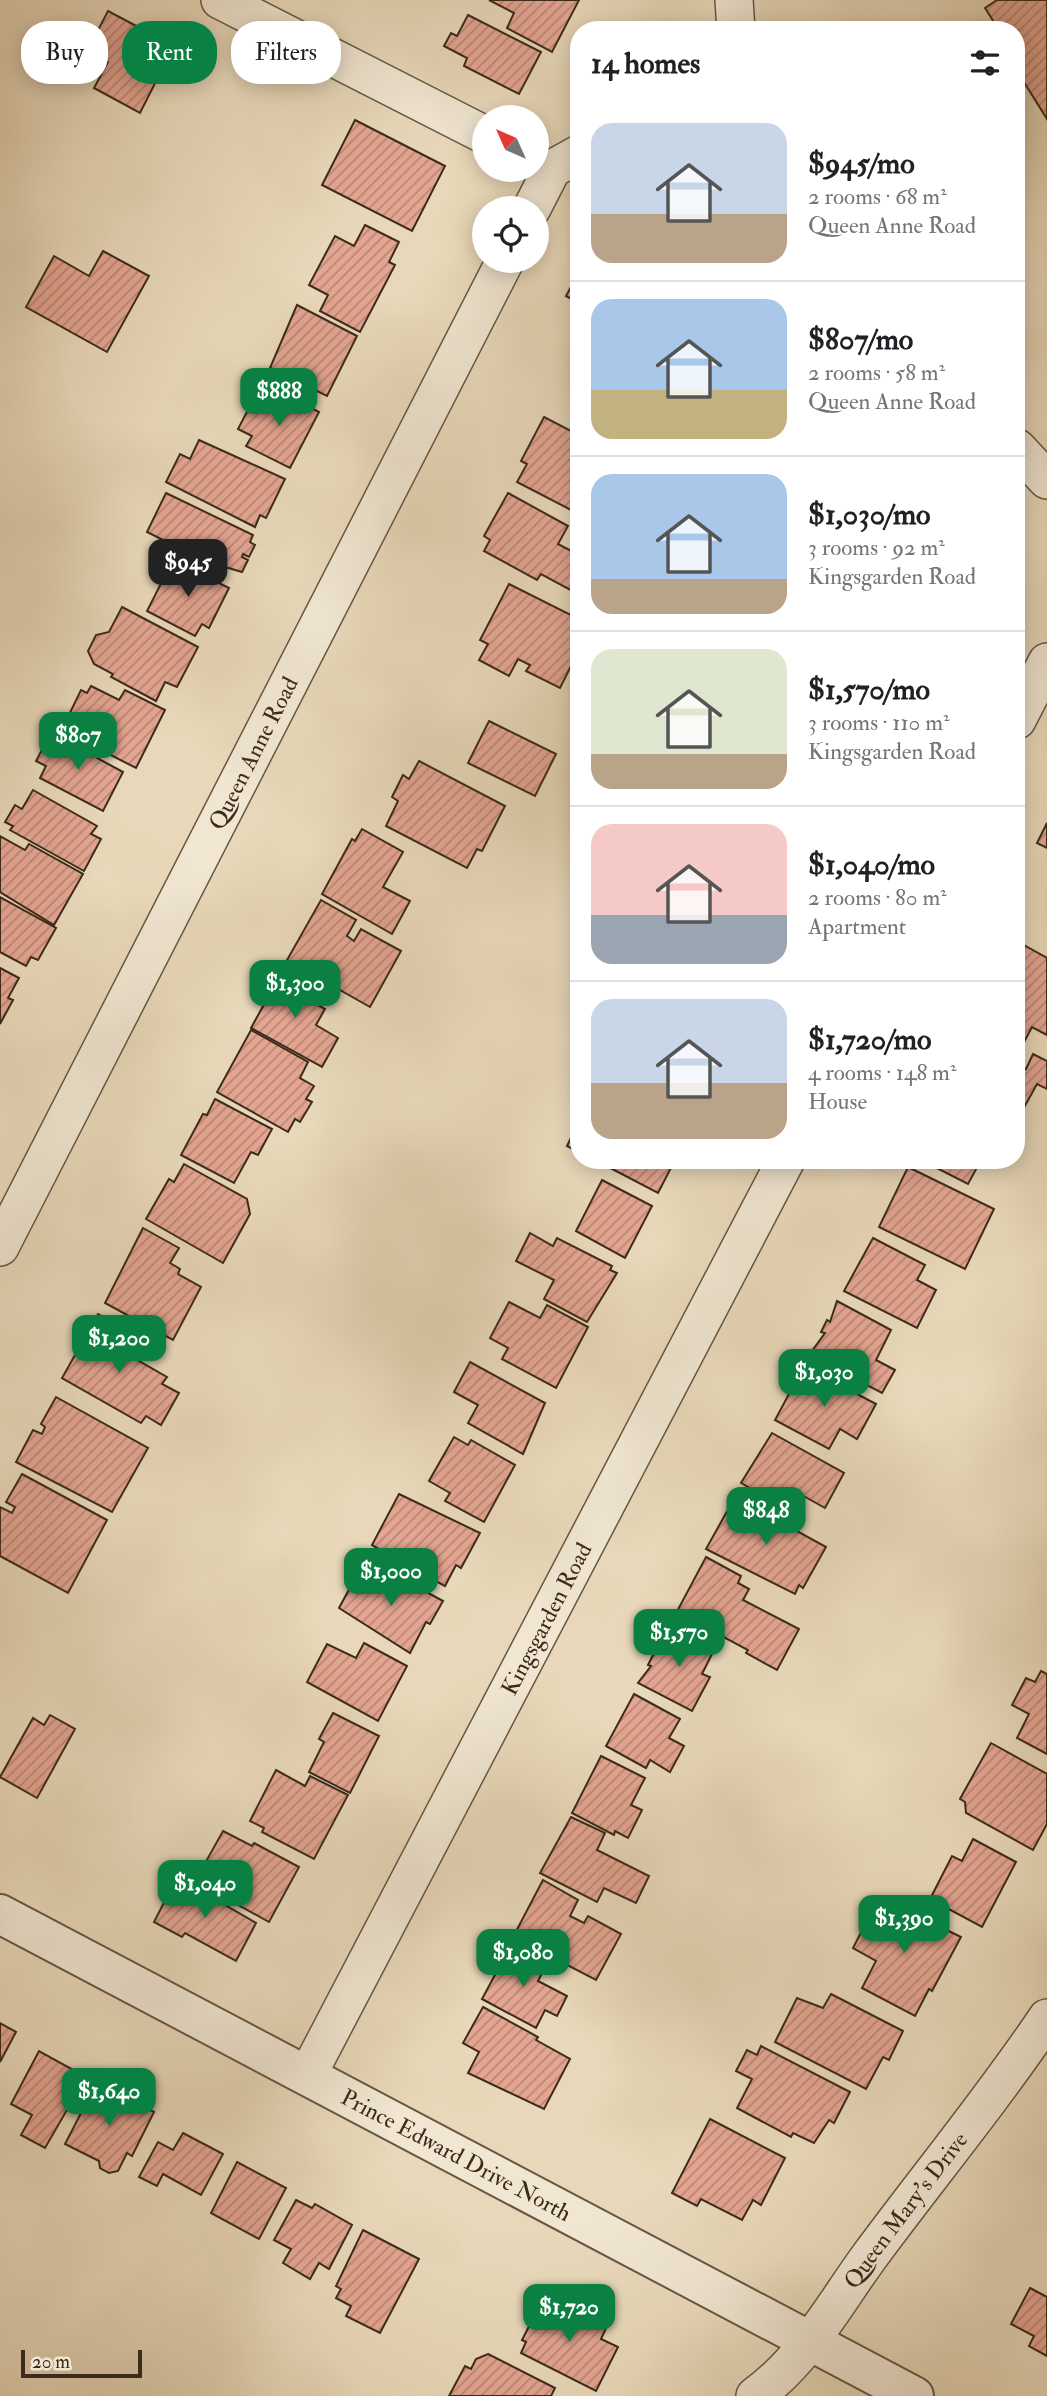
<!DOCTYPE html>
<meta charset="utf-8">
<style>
:root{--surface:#fff;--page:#f2f2f2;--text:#202124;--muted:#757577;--line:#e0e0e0;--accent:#0b8043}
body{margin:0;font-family:"IM FELL Double Pica",serif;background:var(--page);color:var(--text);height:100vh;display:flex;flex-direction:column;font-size:26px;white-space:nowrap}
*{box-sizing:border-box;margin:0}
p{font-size:23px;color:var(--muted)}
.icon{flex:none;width:38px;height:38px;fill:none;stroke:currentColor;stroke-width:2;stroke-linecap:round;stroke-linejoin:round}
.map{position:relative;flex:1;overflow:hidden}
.sheet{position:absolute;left:570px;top:21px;width:455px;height:1148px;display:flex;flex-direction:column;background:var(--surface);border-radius:28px;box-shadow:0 4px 18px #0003}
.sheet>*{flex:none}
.hud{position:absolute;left:21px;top:21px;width:444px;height:63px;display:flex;gap:14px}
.needle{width:46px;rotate:315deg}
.buttons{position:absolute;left:472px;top:105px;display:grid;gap:14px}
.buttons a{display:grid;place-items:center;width:77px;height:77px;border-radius:50%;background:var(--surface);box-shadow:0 4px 18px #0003;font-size:35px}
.scale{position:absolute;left:21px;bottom:18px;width:121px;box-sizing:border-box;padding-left:7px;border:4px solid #3c2a1b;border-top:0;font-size:19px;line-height:24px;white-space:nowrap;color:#3c2a1b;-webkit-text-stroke:5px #f0e6d2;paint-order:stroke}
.price{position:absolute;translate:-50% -60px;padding:0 16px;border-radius:14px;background:var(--accent);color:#fff;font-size:23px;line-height:46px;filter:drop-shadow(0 2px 4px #0008)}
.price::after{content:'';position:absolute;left:50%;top:42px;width:21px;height:16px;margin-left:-10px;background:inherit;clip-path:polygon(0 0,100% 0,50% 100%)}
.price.selected{background:#222;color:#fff}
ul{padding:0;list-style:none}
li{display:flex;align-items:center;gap:21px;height:175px;padding:0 21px}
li+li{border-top:2px solid var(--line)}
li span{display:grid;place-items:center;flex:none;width:196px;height:140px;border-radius:21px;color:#555}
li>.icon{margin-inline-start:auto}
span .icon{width:84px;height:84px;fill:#fffc;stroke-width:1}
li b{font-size:30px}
h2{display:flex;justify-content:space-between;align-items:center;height:84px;padding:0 21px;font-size:30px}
.chip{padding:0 24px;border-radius:28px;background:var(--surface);box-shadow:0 4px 18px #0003;font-size:24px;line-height:63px}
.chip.selected{background:var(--accent);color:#fff}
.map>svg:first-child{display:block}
</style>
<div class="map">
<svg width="1047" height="2396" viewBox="0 0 1047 2396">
<defs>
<pattern id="building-hatch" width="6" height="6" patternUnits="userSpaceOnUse" patternTransform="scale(1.75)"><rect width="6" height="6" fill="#e4a591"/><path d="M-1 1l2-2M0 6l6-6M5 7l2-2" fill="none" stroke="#ba8776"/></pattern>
</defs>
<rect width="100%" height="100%" fill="#e8d8b9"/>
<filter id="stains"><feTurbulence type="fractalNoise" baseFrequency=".00286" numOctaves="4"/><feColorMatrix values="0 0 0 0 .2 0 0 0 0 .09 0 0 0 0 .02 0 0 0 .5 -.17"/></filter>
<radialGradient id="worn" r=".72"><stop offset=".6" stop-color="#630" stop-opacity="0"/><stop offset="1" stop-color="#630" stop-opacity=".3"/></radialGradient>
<g fill="url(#building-hatch)" stroke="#3c2a1b" stroke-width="2">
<path d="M489 0H579L552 52 507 28 514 13Z"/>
<path d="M997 0H1047V119L1022 79 1017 83V30H999L985 8Z"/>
<path d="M108 11 174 46 140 113 94 88 108 62 87 51Z"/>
<path d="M468 15 541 52 519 94 464 66 467 58 444 46 451 33 457 36Z"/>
<path d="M355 120 445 166 412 231 322 185Z"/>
<path d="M365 225 399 242 389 262 395 265 360 332 320 311 328 295 309 285 335 236 354 246Z"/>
<path d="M103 251 149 276 107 352 26 307 54 256 89 276Z"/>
<path d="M579 272V303L566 296Z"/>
<path d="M297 305 357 336 327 396 270 368Z"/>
<path d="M276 390 319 412 290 468 246 446 252 436 238 429 251 404 265 411Z"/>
<path d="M544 417 579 435V521L573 517 575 512 517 482 527 464 521 461Z"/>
<path d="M199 440 285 479 266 518 260 515 255 527 166 482 180 454 190 459Z"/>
<path d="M166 493 253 535 250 542 255 545 249 557 243 554 242 557 248 560 242 572 225 567 219 579 188 564 194 550 185 546 183 550 147 532Z"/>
<path d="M508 493 568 526 558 544 579 555V588L576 593 541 574 537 580 484 551 490 540 484 536Z"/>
<path d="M173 560 229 588 209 628 202 624 195 636 147 611Z"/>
<path d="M509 584 579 619V650L560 688 526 671 530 665 518 659 509 676 479 660 488 644 480 640Z"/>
<path d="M122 607 198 647 177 687 165 682 156 701 111 677 113 674 94 664 88 651 96 635 109 632Z"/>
<path d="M91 686 119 700 125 690 165 710 136 768 95 747 98 742 64 725 81 690 87 693Z"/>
<path d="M489 721 556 754 535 796 468 763Z"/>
<path d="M51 733 123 772 103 811 40 778 46 766 36 761Z"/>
<path d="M419 761 505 806 482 851 477 849 467 868 386 826 398 801 392 797 403 775 409 779Z"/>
<path d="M33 790 97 826 91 834 101 839 84 871 10 830 13 826 5 822 15 805 22 809Z"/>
<path d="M1047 823V848L1037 843Z"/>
<path d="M362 829 403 852 383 887 410 901 392 934 322 894 352 839 355 841Z"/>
<path d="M0 836 25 850 29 844 83 874 54 925 0 892Z"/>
<path d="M0 897 56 928 38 960 31 957 26 966 0 952Z"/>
<path d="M321 900 356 920 347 936 354 941 361 929 401 951 370 1007 287 960Z"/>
<path d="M1022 944 1047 958V1035L1032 1027 1024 1042 1017 1038V953Z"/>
<path d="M0 968 19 978 8 998 13 1000 0 1024Z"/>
<path d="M283 970 319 989 312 1002 325 1009 316 1025 338 1038 322 1067 251 1028Z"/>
<path d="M251 1030 308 1062 300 1078 314 1086 306 1099 312 1102 300 1122 295 1119 288 1132 217 1092Z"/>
<path d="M1033 1054 1047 1061V1089L1037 1084 1022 1111 1017 1108V1064L1026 1069Z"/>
<path d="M215 1099 272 1129 258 1155 251 1152 234 1183 181 1155 203 1114 207 1115Z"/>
<path d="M579 1121V1152L567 1146Z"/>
<path d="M595 1160H675L658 1193Z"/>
<path d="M921 1160H981L968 1184Z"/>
<path d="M184 1164 247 1199 250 1214 223 1263 146 1219 169 1179 174 1182Z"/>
<path d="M908 1167 994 1209 965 1269 879 1227Z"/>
<path d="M602 1180 652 1206 625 1258 576 1231Z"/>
<path d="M143 1228 179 1248 170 1263 180 1269 178 1274 201 1287 173 1340 105 1303Z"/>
<path d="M530 1233 553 1246 557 1238 612 1266 610 1270 617 1273 587 1322 544 1299 554 1280 516 1261Z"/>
<path d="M873 1238 925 1265 917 1280 936 1290 917 1328 844 1291Z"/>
<path d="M837 1301 891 1330 876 1360 895 1370 882 1393 809 1355 825 1333 821 1332 827 1320 830 1322Z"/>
<path d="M509 1302 540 1318 547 1305 588 1327 556 1388 502 1359 508 1348 490 1338Z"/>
<path d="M98 1314 130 1332 120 1350 167 1377 162 1384 179 1393 161 1425 146 1416 141 1423 62 1378Z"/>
<path d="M470 1362 545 1403 523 1454 468 1423 478 1405 454 1392Z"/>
<path d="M804 1366 876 1404 857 1439 840 1429 829 1449 775 1420Z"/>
<path d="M56 1397 148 1448 112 1512 16 1462 33 1430 42 1434 45 1427 41 1424Z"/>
<path d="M772 1433 844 1473 825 1508 800 1494 791 1511 741 1483Z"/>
<path d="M454 1437 468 1445 471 1440 515 1465 484 1522 445 1501 450 1493 429 1481Z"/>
<path d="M22 1474 107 1520 68 1593 0 1556V1507L12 1513 15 1507 6 1502Z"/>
<path d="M399 1494 480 1533 461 1568 456 1565 445 1586 372 1545Z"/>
<path d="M735 1497 826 1547 803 1588 799 1585 795 1594 706 1549Z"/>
<path d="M706 1557 741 1576 738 1583 749 1589 743 1600 799 1629 777 1670 746 1653 748 1650 692 1620 689 1625 674 1617Z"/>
<path d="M376 1570 398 1583 401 1578 443 1601 430 1624 426 1622 410 1653 339 1608 359 1571 372 1578Z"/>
<path d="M668 1627 714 1650 702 1674 710 1677 692 1711 638 1683 651 1666 648 1665 659 1643 663 1645 667 1637 663 1635Z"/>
<path d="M364 1643 407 1666 378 1721 307 1682 327 1644 356 1658Z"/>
<path d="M1041 1671 1047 1674V1754L1017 1738 1029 1714 1012 1705 1026 1678 1035 1682Z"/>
<path d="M634 1694 680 1719 669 1738 684 1746 670 1772 650 1760 646 1768 606 1746Z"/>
<path d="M333 1713 379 1736 350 1793 309 1772 324 1742 319 1739Z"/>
<path d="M50 1715 75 1729 37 1798 0 1777 33 1718 44 1725Z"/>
<path d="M991 1743 1047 1774V1824L1033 1850 966 1813 965 1802 960 1799Z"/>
<path d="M601 1756 645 1778 631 1805 642 1810 628 1838 615 1831 614 1835 572 1813Z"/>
<path d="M276 1770 305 1786 310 1776 348 1795 314 1859 262 1832 264 1828 250 1821Z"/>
<path d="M571 1817 605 1833 597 1850 649 1876 636 1903 604 1888 597 1902 540 1873Z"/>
<path d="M223 1831 252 1846 254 1843 299 1867 269 1922 195 1881Z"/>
<path d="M973 1839 1016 1862 982 1927 930 1899 952 1856 962 1861Z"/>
<path d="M177 1877 256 1923 236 1961 185 1933 182 1937 154 1922Z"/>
<path d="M543 1880 578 1900 570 1916 584 1923 588 1916 621 1934 596 1980 513 1937Z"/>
<path d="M879 1897 961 1937 932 1991 929 1989 915 2016 862 1988 876 1961 853 1948Z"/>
<path d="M511 1945 547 1964 538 1981 567 1996 557 2016 545 2010 536 2028 482 1999Z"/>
<path d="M831 1994 903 2031 889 2060 883 2057 866 2089 775 2042 797 1998 823 2008Z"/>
<path d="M483 2007 538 2037 536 2040 570 2059 544 2109 468 2073 479 2052 463 2043Z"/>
<path d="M0 2023 16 2032 0 2062Z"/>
<path d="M761 2046 850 2092 834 2123 829 2120 814 2143 793 2133 791 2137 737 2108 752 2079 736 2071 747 2050 757 2055Z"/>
<path d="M39 2051 86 2077 45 2148 21 2135 32 2115 11 2104Z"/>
<path d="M97 2082 154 2112 132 2156 127 2153 118 2171 109 2173 100 2168 99 2161 65 2144Z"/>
<path d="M710 2119 785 2158 761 2205 753 2200 742 2220 701 2199 697 2206 672 2193Z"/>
<path d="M183 2133 223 2154 201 2195 163 2174 157 2186 139 2177 158 2142 173 2150Z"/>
<path d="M237 2162 286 2188 259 2239 211 2213Z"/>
<path d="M296 2200 312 2208 315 2204 352 2225 329 2269 319 2263 310 2279 283 2263 291 2249 274 2240Z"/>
<path d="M363 2230 419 2259 380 2333 346 2316 351 2306 336 2298 341 2289 336 2286Z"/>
<path d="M1030 2288 1047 2297V2356L1029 2346 1034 2336 1011 2324Z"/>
<path d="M544 2297 606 2328 601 2339 618 2347 596 2391 521 2353 526 2342 522 2340Z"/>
<path d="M488 2354 555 2388 551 2396H449L465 2366 471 2369 476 2359Z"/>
</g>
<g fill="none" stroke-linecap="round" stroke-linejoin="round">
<defs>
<g id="minor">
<path d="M220 0 485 135"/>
<path d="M734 0 736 30"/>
<path d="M532 208 552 169 579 154"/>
<path d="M1017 448 1047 480"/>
<path d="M1017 720 1047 662"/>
<path id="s1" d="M0 1247 505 261"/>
<path id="s2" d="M307 2076 786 1160"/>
<path id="s3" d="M755 2396C805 2360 834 2305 869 2257 928 2177 992 2100 1047 2018"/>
</g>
<g id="tertiary">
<path id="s4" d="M0 1914 914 2396"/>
</g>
</defs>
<use href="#minor" stroke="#675642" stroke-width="40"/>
<use href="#tertiary" stroke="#675642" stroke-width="42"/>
<use href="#minor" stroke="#f0e6d2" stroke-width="37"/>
<use href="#tertiary" stroke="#f0e6d2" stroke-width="38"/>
</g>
<g text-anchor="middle" stroke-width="5" stroke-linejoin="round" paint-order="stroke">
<g font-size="23" fill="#3c2a1b" stroke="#f0e6d2">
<text dy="8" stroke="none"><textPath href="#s1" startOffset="555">Queen Anne Road</textPath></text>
<text dy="8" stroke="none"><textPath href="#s2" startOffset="516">Kingsgarden Road</textPath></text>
<text dy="8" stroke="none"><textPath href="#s4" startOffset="516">Prince Edward Drive North</textPath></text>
<text dy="8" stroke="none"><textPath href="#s3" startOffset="240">Queen Mary's Drive</textPath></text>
</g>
</g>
<rect width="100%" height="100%" filter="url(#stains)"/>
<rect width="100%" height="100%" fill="url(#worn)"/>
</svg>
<div class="buttons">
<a><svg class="needle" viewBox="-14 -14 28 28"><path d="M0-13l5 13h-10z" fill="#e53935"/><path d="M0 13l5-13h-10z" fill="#757577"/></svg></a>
<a><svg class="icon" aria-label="locate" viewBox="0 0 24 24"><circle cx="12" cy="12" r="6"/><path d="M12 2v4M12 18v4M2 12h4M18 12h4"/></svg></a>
</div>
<div class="scale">20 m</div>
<b class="price" style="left:279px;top:428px">$888</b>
<b class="price selected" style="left:188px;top:599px">$945</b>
<b class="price" style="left:78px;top:772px">$807</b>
<b class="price" style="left:295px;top:1020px">$1,300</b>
<b class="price" style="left:119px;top:1375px">$1,200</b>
<b class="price" style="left:824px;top:1409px">$1,030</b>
<b class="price" style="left:766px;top:1547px">$848</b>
<b class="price" style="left:391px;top:1608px">$1,000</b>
<b class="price" style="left:679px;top:1669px">$1,570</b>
<b class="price" style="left:205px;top:1920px">$1,040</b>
<b class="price" style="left:904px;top:1955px">$1,390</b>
<b class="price" style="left:523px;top:1989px">$1,080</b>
<b class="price" style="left:109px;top:2128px">$1,640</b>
<b class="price" style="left:569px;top:2344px">$1,720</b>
<div class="hud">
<a class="chip">Buy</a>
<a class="chip selected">Rent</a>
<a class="chip">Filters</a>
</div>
<section class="sheet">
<h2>14 homes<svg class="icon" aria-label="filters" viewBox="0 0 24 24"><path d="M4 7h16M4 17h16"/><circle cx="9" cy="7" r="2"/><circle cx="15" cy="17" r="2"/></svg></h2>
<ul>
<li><span style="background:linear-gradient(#c9d6e8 65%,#b9a48a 0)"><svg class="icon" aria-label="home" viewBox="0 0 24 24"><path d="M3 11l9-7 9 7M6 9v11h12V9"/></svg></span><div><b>$945/mo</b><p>2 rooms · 68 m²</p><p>Queen Anne Road</p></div></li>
<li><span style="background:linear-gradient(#a9c7e8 65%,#c2b280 0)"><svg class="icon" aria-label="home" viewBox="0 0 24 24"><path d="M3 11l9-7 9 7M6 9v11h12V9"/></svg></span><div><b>$807/mo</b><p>2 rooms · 58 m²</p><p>Queen Anne Road</p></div></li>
<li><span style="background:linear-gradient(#a9c7e8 75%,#b9a48a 0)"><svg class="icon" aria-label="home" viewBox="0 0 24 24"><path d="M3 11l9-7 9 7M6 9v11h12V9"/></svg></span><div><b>$1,030/mo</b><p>3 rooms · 92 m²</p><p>Kingsgarden Road</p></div></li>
<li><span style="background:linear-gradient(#dfe7d0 75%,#b9a48a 0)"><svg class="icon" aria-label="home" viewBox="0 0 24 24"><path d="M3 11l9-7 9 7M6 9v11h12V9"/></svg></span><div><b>$1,570/mo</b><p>3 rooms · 110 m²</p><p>Kingsgarden Road</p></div></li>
<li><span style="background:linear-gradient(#f6c9c9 65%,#9aa5b1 0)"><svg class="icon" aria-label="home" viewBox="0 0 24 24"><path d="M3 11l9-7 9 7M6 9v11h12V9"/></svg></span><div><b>$1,040/mo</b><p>2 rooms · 80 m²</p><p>Apartment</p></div></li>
<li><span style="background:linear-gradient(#c9d6e8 60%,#b9a48a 0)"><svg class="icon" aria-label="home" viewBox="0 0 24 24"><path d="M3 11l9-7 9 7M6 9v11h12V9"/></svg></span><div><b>$1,720/mo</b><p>4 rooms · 148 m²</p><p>House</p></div></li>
</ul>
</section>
</div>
